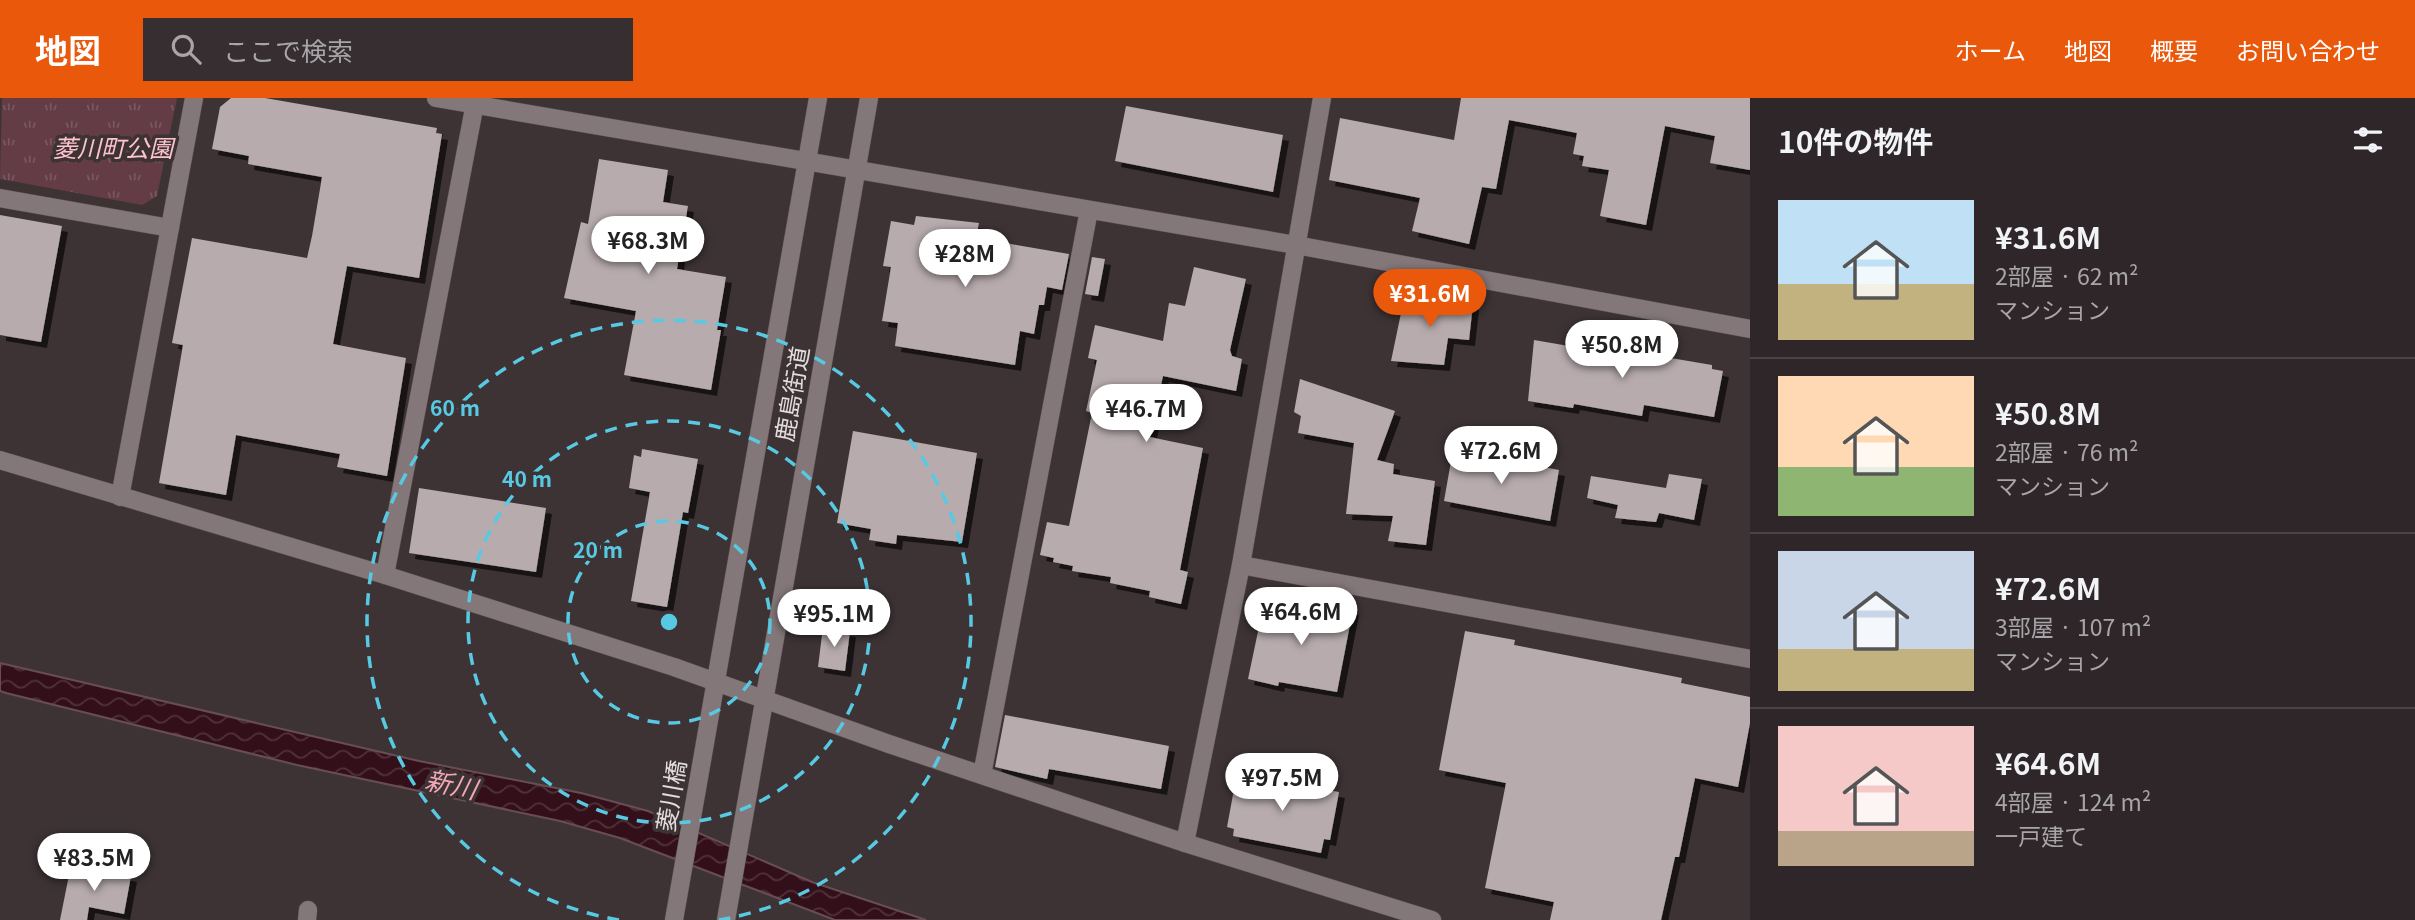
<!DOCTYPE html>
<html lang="ja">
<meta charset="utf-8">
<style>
:root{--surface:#2e2628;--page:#362e30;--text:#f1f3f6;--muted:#a7a5a8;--line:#494345;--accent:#ea580c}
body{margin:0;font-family:Georgia,"Noto Sans JP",serif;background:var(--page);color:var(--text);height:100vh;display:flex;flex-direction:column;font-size:26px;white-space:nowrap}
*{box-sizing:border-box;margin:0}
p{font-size:23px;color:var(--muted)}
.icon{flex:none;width:38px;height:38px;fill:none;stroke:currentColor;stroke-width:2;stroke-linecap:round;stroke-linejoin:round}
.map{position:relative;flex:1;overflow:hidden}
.panel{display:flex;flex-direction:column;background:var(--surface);width:665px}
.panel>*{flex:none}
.price{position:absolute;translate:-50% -60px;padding:0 16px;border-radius:24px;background:#fff;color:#222;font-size:23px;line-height:46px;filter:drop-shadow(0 2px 4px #0008)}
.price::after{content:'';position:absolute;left:50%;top:42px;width:21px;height:16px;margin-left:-10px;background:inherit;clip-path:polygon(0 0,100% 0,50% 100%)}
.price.on{background:var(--accent);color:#fff}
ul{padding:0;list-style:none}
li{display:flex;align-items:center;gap:21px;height:175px;padding:0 28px}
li+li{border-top:2px solid var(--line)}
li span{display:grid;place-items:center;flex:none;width:196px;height:140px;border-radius:0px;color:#555}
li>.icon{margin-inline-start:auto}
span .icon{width:84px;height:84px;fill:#fffc;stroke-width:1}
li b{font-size:30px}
h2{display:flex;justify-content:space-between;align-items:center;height:84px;padding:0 28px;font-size:30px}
header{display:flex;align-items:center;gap:42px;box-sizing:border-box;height:98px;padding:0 35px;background:var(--accent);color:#fff}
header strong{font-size:33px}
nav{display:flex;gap:38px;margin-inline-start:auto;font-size:24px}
.search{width:490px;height:63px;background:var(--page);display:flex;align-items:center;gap:18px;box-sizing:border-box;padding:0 24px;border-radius:0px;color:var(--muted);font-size:26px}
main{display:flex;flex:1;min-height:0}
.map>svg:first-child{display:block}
</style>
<header>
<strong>地図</strong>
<div class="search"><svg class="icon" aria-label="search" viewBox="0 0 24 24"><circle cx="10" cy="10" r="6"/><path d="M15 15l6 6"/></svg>ここで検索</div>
<nav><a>ホーム</a><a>地図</a><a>概要</a><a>お問い合わせ</a></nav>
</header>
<main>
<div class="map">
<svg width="1750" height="822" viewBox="0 0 1750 822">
<defs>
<pattern id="park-tufts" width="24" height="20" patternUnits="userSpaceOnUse" patternTransform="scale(1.75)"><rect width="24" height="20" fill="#633c45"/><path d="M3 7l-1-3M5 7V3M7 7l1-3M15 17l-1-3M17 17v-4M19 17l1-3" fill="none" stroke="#79585f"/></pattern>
<pattern id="water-waves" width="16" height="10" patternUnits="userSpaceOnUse" patternTransform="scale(1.75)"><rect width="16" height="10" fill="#331019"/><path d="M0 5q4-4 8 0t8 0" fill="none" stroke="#50323a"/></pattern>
<filter id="shadow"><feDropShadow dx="6" dy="6" stdDeviation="0" flood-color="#0009"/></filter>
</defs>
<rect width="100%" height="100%" fill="#3d3335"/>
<path fill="url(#park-tufts)" d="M2 0H177L157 98 142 107 0 81Z"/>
<path fill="url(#water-waves)" stroke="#684e54" stroke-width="2" d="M0 565 419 663 581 695 648 713 812 784 926 822H835L620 740 560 723 297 667 6 595 0 593Z"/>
<g fill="#b7abad" filter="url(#shadow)">
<path d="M231 0H265L437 30 436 35 442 36 419 180 347 168 333 246 406 260 387 378 337 369 340 356 236 337 226 397 159 385 183 247 172 245 192 140 307 160 312 138 322 79 248 66 249 58 212 51 220 9Z"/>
<path d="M1461 0H1750V72L1710 65 1715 38 1665 28 1646 127 1600 118 1609 72 1582 68 1584 58 1573 56 1577 35 1509 22 1496 91 1482 89 1469 146 1412 133 1420 100 1329 82 1340 20 1454 42Z"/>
<path d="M1126 8 1283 37 1273 94 1115 63Z"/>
<path d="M599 61 668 72 663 104 688 108 677 171 726 179 717 232H721L711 292 624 277 636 213 564 200 581 124 588 126Z"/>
<path d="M0 117 62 128 41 244 0 237Z"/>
<path d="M916 118 979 125 976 140 1069 156 1062 192 1047 189 1044 207H1039L1034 236 1020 233 1015 267 895 248 898 225 882 223 891 169 883 168 891 123 914 127Z"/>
<path d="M1092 159 1105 161 1098 198 1085 196Z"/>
<path d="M1194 169 1246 181 1230 252 1232 258 1242 261 1236 293 1163 278 1150 339 1203 350 1180 472 1188 474 1181 506 1149 499 1150 493 1110 485 1111 479 1072 473 1073 468 1053 464 1054 460 1040 457 1047 424 1069 428 1092 315 1086 313 1097 262 1088 260 1095 227 1163 243 1169 205 1185 208Z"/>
<path d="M1405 196 1473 206 1469 242 1448 240 1444 267 1391 263Z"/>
<path d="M1534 242 1627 258 1629 243 1655 247 1653 257 1712 267V271L1723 273 1714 319 1644 307 1642 318 1574 306 1573 310 1528 303Z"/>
<path d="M1300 281 1395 313 1377 362 1394 366 1393 376 1435 383 1426 447 1388 443 1393 418 1346 416 1354 345 1298 335 1301 318 1294 314Z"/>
<path d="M853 333 977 355 962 444 897 437 896 446 869 442 871 431 837 425Z"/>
<path d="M642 351 698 361 688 415 683 414 667 509 631 503 650 394 629 390 634 357 641 359Z"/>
<path d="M1453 352 1559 372 1550 423 1444 403Z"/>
<path d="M1669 376 1702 381 1694 422 1659 415 1656 424 1615 420 1618 407 1587 400 1591 378 1666 390Z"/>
<path d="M419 390 546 410 536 474 409 455Z"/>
<path d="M1264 505 1325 517 1327 506 1353 511 1337 594 1279 584 1278 588 1248 581Z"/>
<path d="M823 529 850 533 845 573 818 569Z"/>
<path d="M1465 533 1515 542 1514 547 1682 580 1681 585 1750 599V625L1738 689 1695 680 1679 759H1675L1661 822H1550L1554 804 1485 790 1506 685 1439 672Z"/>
<path d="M1005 617 1169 648 1161 691 1049 671 1047 681 995 669Z"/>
<path d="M1237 675 1339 694 1330 742 1324 741 1321 755 1233 738 1234 731 1227 729Z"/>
<path d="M71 767 131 778 124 816 89 809 87 822H60Z"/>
</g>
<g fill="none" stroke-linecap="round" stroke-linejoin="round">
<defs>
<g id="minor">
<path d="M436 0 1296 147 1750 231"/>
<path d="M0 100 170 130"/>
<path d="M0 362 385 477 674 569 889 646 1185 745 1432 822"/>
<path d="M120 399 194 0"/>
<path d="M1241 467 1750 561"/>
<path d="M385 477 476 0"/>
<path d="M982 677 1089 112"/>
<path d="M1185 745 1241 467 1322 0"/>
<path d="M307 822 308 812"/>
</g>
<g id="tertiary">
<path d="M674 822 818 0"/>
<path d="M726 822 869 0"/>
</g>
</defs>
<use href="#minor" stroke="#595152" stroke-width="19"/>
<use href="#tertiary" stroke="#595152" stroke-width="19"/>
<use href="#minor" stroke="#837779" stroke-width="18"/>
<use href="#tertiary" stroke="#837779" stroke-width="18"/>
</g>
<g fill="none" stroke="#58c9e3" stroke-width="3.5" stroke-dasharray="12 9">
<circle cx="669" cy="524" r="101"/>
<circle cx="669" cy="524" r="201"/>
<path d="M619 822A302 302 0 1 1 719 822"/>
</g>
<g text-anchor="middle" stroke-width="7" stroke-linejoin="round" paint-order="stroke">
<g font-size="24" font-style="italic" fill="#ffc3ce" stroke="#3d3335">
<text x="113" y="59">菱川町公園</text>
</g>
<g font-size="24" fill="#e3ddde" stroke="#3d3335">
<text transform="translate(793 296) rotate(-80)" y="8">鹿島街道</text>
<text transform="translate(672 698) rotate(-80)" y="8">菱川橋</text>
</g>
<g font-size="26" font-style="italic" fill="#f0a8b7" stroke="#3d3335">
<text transform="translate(451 687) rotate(12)" y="9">新川</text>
</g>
</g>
<circle cx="669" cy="524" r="10" fill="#58c9e3" stroke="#3d3335" stroke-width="3.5"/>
<g font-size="21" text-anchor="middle" font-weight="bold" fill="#58c9e3" stroke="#3d3335" stroke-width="7" stroke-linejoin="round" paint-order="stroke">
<text x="455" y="318">60 m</text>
<text x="527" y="389">40 m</text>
<text x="598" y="460">20 m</text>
</g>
</svg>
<b class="price" style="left:648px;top:178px">¥68.3M</b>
<b class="price" style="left:965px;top:191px">¥28M</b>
<b class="price on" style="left:1430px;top:231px">¥31.6M</b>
<b class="price" style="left:1622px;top:282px">¥50.8M</b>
<b class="price" style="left:1146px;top:346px">¥46.7M</b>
<b class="price" style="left:1501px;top:388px">¥72.6M</b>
<b class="price" style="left:1301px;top:549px">¥64.6M</b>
<b class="price" style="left:834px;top:551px">¥95.1M</b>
<b class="price" style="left:1282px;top:715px">¥97.5M</b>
<b class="price" style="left:94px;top:795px">¥83.5M</b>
</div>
<section class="panel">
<h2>10件の物件<svg class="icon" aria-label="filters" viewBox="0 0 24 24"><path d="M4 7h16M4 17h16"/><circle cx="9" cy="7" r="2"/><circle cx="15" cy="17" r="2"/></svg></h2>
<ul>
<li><span style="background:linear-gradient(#bfe0f5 60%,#c2b280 0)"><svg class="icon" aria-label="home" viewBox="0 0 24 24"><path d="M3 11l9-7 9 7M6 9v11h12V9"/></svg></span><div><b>¥31.6M</b><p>2部屋 · 62 m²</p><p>マンション</p></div></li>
<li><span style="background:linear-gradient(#ffd9b3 65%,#8fb573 0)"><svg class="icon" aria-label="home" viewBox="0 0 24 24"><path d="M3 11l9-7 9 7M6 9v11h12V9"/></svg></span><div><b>¥50.8M</b><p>2部屋 · 76 m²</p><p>マンション</p></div></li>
<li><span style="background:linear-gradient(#c9d6e8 70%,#c2b280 0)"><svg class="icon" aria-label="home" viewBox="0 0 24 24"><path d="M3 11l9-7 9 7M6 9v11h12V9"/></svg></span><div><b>¥72.6M</b><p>3部屋 · 107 m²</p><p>マンション</p></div></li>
<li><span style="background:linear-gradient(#f6c9c9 75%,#b9a48a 0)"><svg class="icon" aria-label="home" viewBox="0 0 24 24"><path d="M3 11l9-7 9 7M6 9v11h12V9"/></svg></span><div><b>¥64.6M</b><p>4部屋 · 124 m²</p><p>一戸建て</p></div></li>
</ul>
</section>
</main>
